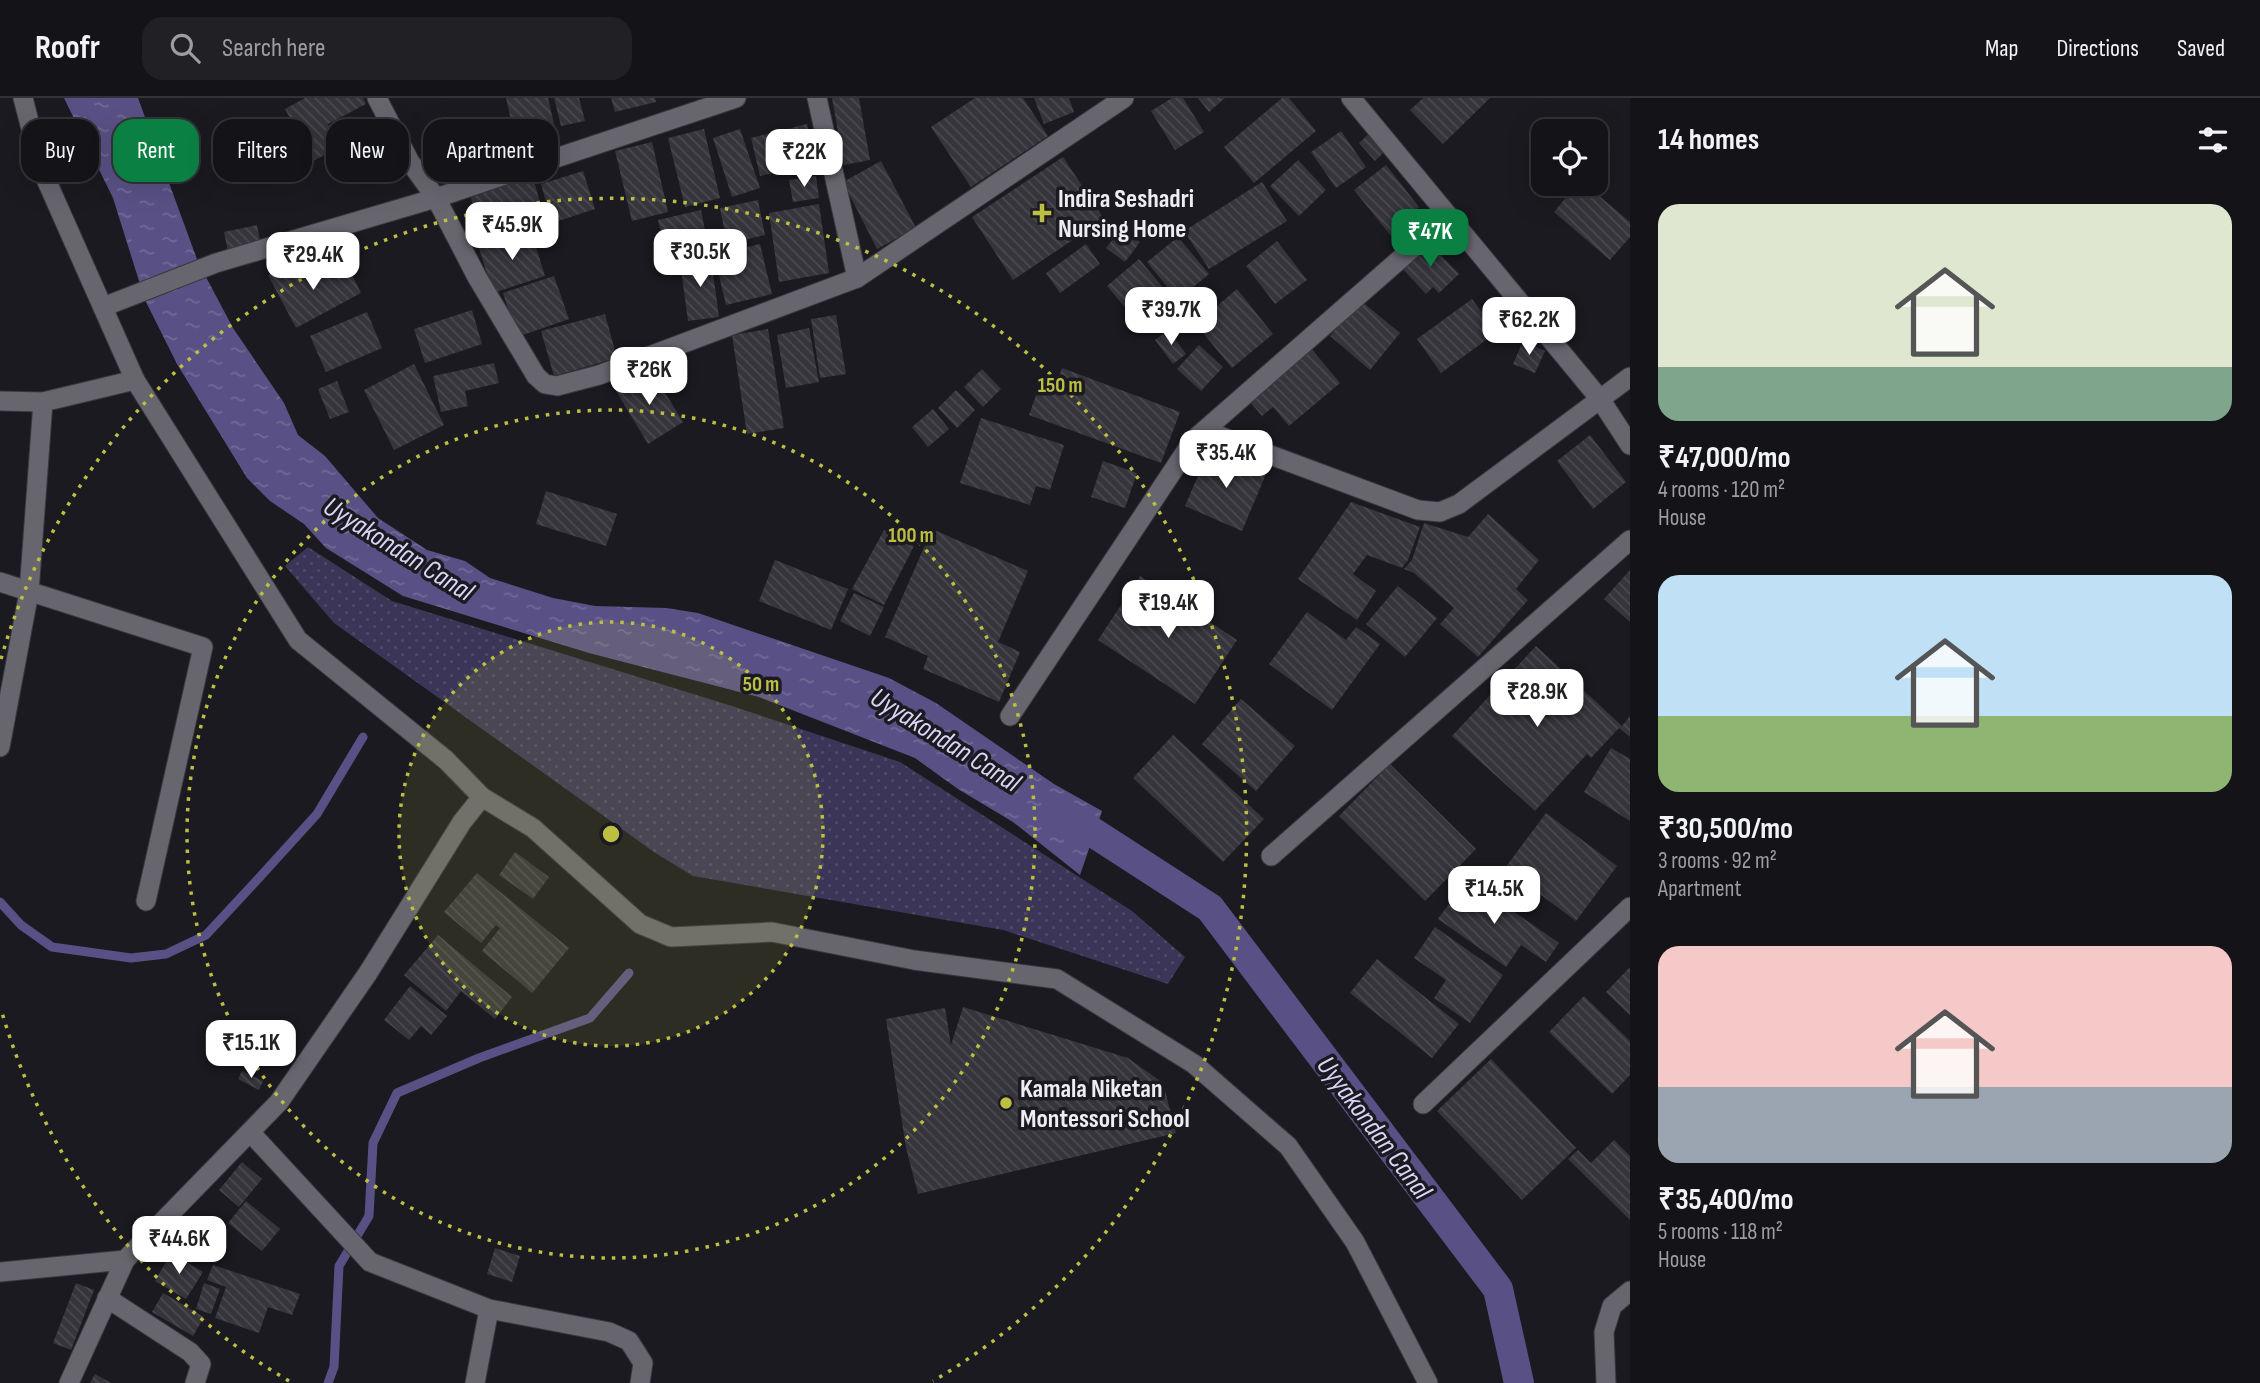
<!DOCTYPE html>
<meta charset="utf-8">
<style>
:root{--surface:#141418;--page:#212125;--text:#f1f3f6;--muted:#9d9ea2;--line:#333337;--accent:#0b8043}
body{margin:0;font-family:"Sofia Sans Condensed",sans-serif;background:var(--page);color:var(--text);height:100vh;display:flex;flex-direction:column;font-size:26px;white-space:nowrap}
*{box-sizing:border-box;margin:0}
p{font-size:23px;color:var(--muted)}
.icon{flex:none;width:38px;height:38px;fill:none;stroke:currentColor;stroke-width:2;stroke-linecap:round;stroke-linejoin:round}
.map{position:relative;flex:1;overflow:hidden}
.panel{display:flex;flex-direction:column;background:var(--surface);width:630px}
.panel>*{flex:none}
.top-card{position:absolute;left:21px;top:21px;width:665px;height:63px;display:flex;gap:14px}
.tools{position:absolute;left:1531px;top:21px;display:grid;gap:14px}
.tools a{display:grid;place-items:center;width:77px;height:77px;border-radius:14px;background:var(--surface);box-shadow:0 7px 28px #0002,0 0 0 2px var(--line);font-size:35px}
.price{position:absolute;translate:-50% -60px;padding:0 16px;border-radius:14px;background:#fff;color:#222;font-size:23px;line-height:46px;filter:drop-shadow(0 2px 4px #0008)}
.price::after{content:'';position:absolute;left:50%;top:42px;width:21px;height:16px;margin-left:-10px;background:inherit;clip-path:polygon(0 0,100% 0,50% 100%)}
.price.current{background:var(--accent);color:#fff}
ul{padding:0;list-style:none}
li{display:grid;align-content:center;gap:14px;height:371px;padding:0 28px}
li span{display:grid;place-items:center;height:217px;border-radius:21px;color:#555}
li>.icon{margin-inline-start:auto}
span .icon{width:126px;height:126px;fill:#fffc;stroke-width:1}
li b{font-size:30px}
h2{display:flex;justify-content:space-between;align-items:center;height:84px;padding:0 28px;font-size:30px}
.tag{padding:0 24px;border-radius:21px;background:var(--surface);box-shadow:0 7px 28px #0002,0 0 0 2px var(--line);font-size:24px;line-height:63px}
.tag.current{background:var(--accent);color:#fff}
header{display:flex;align-items:center;gap:42px;box-sizing:border-box;height:98px;padding:0 35px;background:var(--surface);border-bottom:2px solid var(--line)}
header strong{font-size:33px}
nav{display:flex;gap:38px;margin-inline-start:auto;font-size:24px}
.search{width:490px;height:63px;background:var(--page);display:flex;align-items:center;gap:18px;box-sizing:border-box;padding:0 24px;border-radius:21px;color:var(--muted);font-size:26px}
main{display:flex;flex:1;min-height:0}
.map>svg:first-child{display:block}
</style>
<header>
<strong>Roofr</strong>
<div class="search"><svg class="icon" aria-label="search" viewBox="0 0 24 24"><circle cx="10" cy="10" r="6"/><path d="M15 15l6 6"/></svg>Search here</div>
<nav><a>Map</a><a>Directions</a><a>Saved</a></nav>
</header>
<main>
<div class="map">
<svg width="1630" height="1285" viewBox="0 0 1630 1285">
<defs>
<pattern id="grass-dots" width="8" height="8" patternUnits="userSpaceOnUse" patternTransform="scale(1.75)"><rect width="8" height="8" fill="#3b3657"/><path d="M2 2h.1M6 6h.1" fill="none" stroke="#4e4a67" stroke-width="1.8" stroke-linecap="round"/></pattern>
<pattern id="water-ripples" width="26" height="14" patternUnits="userSpaceOnUse" patternTransform="scale(1.75)"><rect width="26" height="14" fill="#595185"/><path d="M2 4q2-2 4 0t4 0M15 11q2-2 4 0t4 0" fill="none" stroke="#716a97"/></pattern>
<pattern id="building-back-hatch" width="6" height="6" patternUnits="userSpaceOnUse" patternTransform="scale(1.75)"><rect width="6" height="6" fill="#36353c"/><path d="M-1 5l2 2M0 0l6 6M5-1l2 2" fill="none" stroke="#4a494f"/></pattern>
</defs>
<rect width="100%" height="100%" fill="#1b1a20"/>
<path fill="url(#grass-dots)" d="M308 449 392 503 732 608 900 664 1132 813 1185 859 1168 886 1003 832 693 778 654 754 334 525 285 468Z"/>
<path fill="url(#water-ripples)" d="M64 0H138L198 164 233 230 284 305 298 337 325 358 378 420 427 452 465 463 490 480 553 500 595 508 666 510 698 515 889 580 936 605 1054 686 1102 713 1080 777 1013 724 958 691 915 660 759 599 589 555 403 498 326 450 304 426 270 403 247 380 177 266 145 202 113 100Z"/>
<g fill="none" stroke-linecap="round" stroke-linejoin="round">
<g stroke="#595185" stroke-width="9">
<path d="M0 804 21 827 52 849 131 860 166 856 206 837 258 781 317 716 363 639"/>
<path d="M328 1285 334 1269 339 1168 369 1118 373 1045 397 995 479 960 590 920 629 875"/>
</g>
<path stroke="#595185" stroke-width="30" d="M1060 713 1210 810 1498 1191 1519 1285"/>
</g>
<g fill="url(#building-back-hatch)">
<path d="M305 0H363L366 6 328 26 340 49 313 63 285 11Z"/>
<path d="M506 0H548L555 30 515 40Z"/>
<path d="M554 0H579L585 23 561 28Z"/>
<path d="M611 0H655L656 4 615 14Z"/>
<path d="M832 0H859L870 62 844 67Z"/>
<path d="M975 0H1023L1048 38 971 89 931 29Z"/>
<path d="M1034 0H1069L1074 14 1044 26Z"/>
<path d="M1172 0H1183L1204 34 1175 52 1151 13Z"/>
<path d="M1198 0H1225L1209 14Z"/>
<path d="M1282 0H1289L1316 33 1254 85 1224 49Z"/>
<path d="M1423 0H1490L1443 46 1410 12Z"/>
<path d="M807 26 816 65 760 78 751 40Z"/>
<path d="M704 31 720 100 685 109 668 40Z"/>
<path d="M740 31 760 90 732 99 713 40Z"/>
<path d="M1373 32 1389 49 1375 63 1359 45Z"/>
<path d="M1341 33 1366 69 1336 90 1311 54Z"/>
<path d="M652 44 668 114 632 123 615 53Z"/>
<path d="M1063 59 1104 121 1013 182 972 119Z"/>
<path d="M1298 62 1326 92 1299 118 1270 88Z"/>
<path d="M881 63 916 130 877 151 843 84Z"/>
<path d="M1386 67 1419 109 1403 122 1415 137 1400 149 1354 92Z"/>
<path d="M583 73 595 111 552 125 541 86Z"/>
<path d="M816 78 819 100 793 104 789 82Z"/>
<path d="M533 79 545 123 482 141 470 96Z"/>
<path d="M1262 84 1287 123 1209 171 1184 133Z"/>
<path d="M1577 86H1585L1630 124V139L1610 162 1554 114Z"/>
<path d="M758 102 765 137 727 146 720 110Z"/>
<path d="M819 106 829 175 779 184 769 115Z"/>
<path d="M701 112 707 142 665 152 658 122Z"/>
<path d="M257 127 261 148 228 154 224 134Z"/>
<path d="M1122 130 1140 144 1125 164 1106 150Z"/>
<path d="M531 133 545 178 493 195 479 150Z"/>
<path d="M1178 139 1209 176 1178 202 1147 164Z"/>
<path d="M1277 143 1307 182 1275 206 1246 168Z"/>
<path d="M1427 143 1459 176 1439 195 1433 189 1426 196 1401 169Z"/>
<path d="M760 146 772 196 726 207 714 157Z"/>
<path d="M1086 146 1100 166 1060 195 1046 175Z"/>
<path d="M711 160 719 219 688 223 680 164Z"/>
<path d="M1139 161 1175 204 1143 231 1107 188Z"/>
<path d="M295 163 308 185 346 165 361 195 296 230 268 177Z"/>
<path d="M554 178 569 221 517 239 503 195Z"/>
<path d="M1237 191 1273 236 1232 270 1184 212 1200 199 1211 213Z"/>
<path d="M1472 201 1497 234 1441 275 1417 241Z"/>
<path d="M1360 202 1400 235 1370 272 1330 238Z"/>
<path d="M472 212 482 246 425 265 414 231Z"/>
<path d="M367 214 382 250 326 274 310 238Z"/>
<path d="M605 216 617 260 554 278 541 233Z"/>
<path d="M836 217 846 276 820 280 811 221Z"/>
<path d="M809 230 819 284 786 290 777 237Z"/>
<path d="M768 231 784 330 747 336 732 237Z"/>
<path d="M1168 232 1186 256 1173 266 1155 242Z"/>
<path d="M1523 243 1545 253 1535 275 1513 266Z"/>
<path d="M1199 247 1223 269 1201 293 1177 271Z"/>
<path d="M1309 248 1340 285 1289 328 1273 309 1262 318 1246 299Z"/>
<path d="M494 265 499 285 465 293 468 308 441 314 433 278Z"/>
<path d="M414 266 444 327 394 352 364 292Z"/>
<path d="M1062 270 1180 314 1161 365 1029 317 1040 286 1054 291Z"/>
<path d="M982 271 1001 291 983 309 964 289Z"/>
<path d="M651 272 683 324 648 346 616 293Z"/>
<path d="M337 283 349 314 330 321 318 291Z"/>
<path d="M956 292 975 312 957 330 938 310Z"/>
<path d="M933 311 949 331 928 349 912 329Z"/>
<path d="M981 320 1064 347 1050 392 1036 388 1030 407 960 385Z"/>
<path d="M1590 337 1626 384 1593 411 1557 363Z"/>
<path d="M1209 352 1266 376 1242 433 1185 408Z"/>
<path d="M1103 363 1137 375 1125 410 1091 399Z"/>
<path d="M546 393 617 416 606 448 536 426Z"/>
<path d="M1351 404 1420 429 1408 462 1402 470 1367 457 1353 476 1376 493 1357 522 1298 481Z"/>
<path d="M1488 416 1539 462 1516 491 1528 502 1478 559 1440 526 1454 510 1414 475 1404 471 1412 462 1424 425 1468 439Z"/>
<path d="M932 431 1028 473 998 544 1020 554 999 604 923 571 928 558 885 539Z"/>
<path d="M884 432 914 448 884 507 852 491Z"/>
<path d="M775 462 848 491 831 532 759 503Z"/>
<path d="M1630 472V524L1604 501Z"/>
<path d="M1140 478 1237 542 1195 606 1098 542Z"/>
<path d="M1398 488 1437 520 1405 559 1366 526Z"/>
<path d="M854 495 884 509 870 538 840 523Z"/>
<path d="M1307 514 1346 542 1356 529 1380 546 1332 612 1269 566Z"/>
<path d="M1536 548 1622 628 1630 618V639L1619 630 1591 660 1587 656 1535 713 1452 638Z"/>
<path d="M1241 601 1295 648 1256 693 1202 646Z"/>
<path d="M1173 637 1264 721 1223 764 1133 680Z"/>
<path d="M1611 650 1630 661V723L1584 694Z"/>
<path d="M1390 666 1476 751 1425 803 1339 718Z"/>
<path d="M1546 715 1617 768 1576 823 1505 770Z"/>
<path d="M515 754 549 779 533 801 499 777Z"/>
<path d="M477 775 569 850 532 895 482 853 500 830 496 827 481 845 444 814Z"/>
<path d="M1467 781 1559 845 1546 864 1521 847 1506 869 1438 821Z"/>
<path d="M1435 829 1503 877 1470 925 1434 900 1446 882 1414 860Z"/>
<path d="M438 837 512 899 495 921 461 893 446 913 404 877Z"/>
<path d="M1377 861 1459 926 1432 960 1350 895Z"/>
<path d="M1630 869V917L1606 894Z"/>
<path d="M410 888 447 918 431 937 421 928 409 942 384 922Z"/>
<path d="M1584 898 1630 943V977L1612 996 1549 934Z"/>
<path d="M963 909 1128 960 1163 985 1176 1035 918 1096 906 1050 886 921 945 910 951 947Z"/>
<path d="M1491 961 1576 1050 1522 1102 1437 1013Z"/>
<path d="M242 973 263 983 259 992 238 981Z"/>
<path d="M1614 1042 1630 1058V1122L1568 1061 1578 1052 1591 1065Z"/>
<path d="M242 1064 262 1081 239 1109 219 1092Z"/>
<path d="M246 1103 280 1131 262 1153 228 1125Z"/>
<path d="M495 1150 520 1158 512 1184 487 1176Z"/>
<path d="M171 1155 203 1174 186 1201 155 1183Z"/>
<path d="M213 1167 300 1196 292 1217 268 1209 259 1235 215 1220 226 1189 207 1182Z"/>
<path d="M76 1185 94 1192 71 1252 53 1245Z"/>
<path d="M204 1185 220 1191 211 1216 196 1211Z"/>
<path d="M163 1195 204 1219 193 1238 152 1214Z"/>
<path d="M95 1276 111 1285H90Z"/>
</g>
<g fill="none" stroke-linecap="round" stroke-linejoin="round">
<defs>
<g id="minor">
<path d="M377 0 410 64 436 100 477 179 536 278 545 286 557 288 599 277 857 180"/>
<path d="M817 0 857 180 1124 0"/>
<path d="M1351 0 1600 301 1630 347"/>
<path d="M103 209 216 165 436 100 736 0"/>
<path d="M0 303 43 304 135 282"/>
<path d="M1198 338 1447 120"/>
<path d="M0 484 203 549 146 803"/>
<path d="M1010 618 1194 341 1209 334 1418 412 1440 414 1459 406 1630 279"/>
<path d="M0 649 29 494 43 304"/>
<path d="M1271 758 1630 442"/>
<path d="M1423 1006 1630 809"/>
<path d="M250 1034 370 1164 489 1211 609 1234 629 1243 643 1265 640 1285"/>
<path d="M0 1174 125 1162 279 1004 368 875 462 724 482 699"/>
<path d="M107 1200 190 1254 201 1266 195 1285"/>
<path d="M69 1285 125 1162"/>
<path d="M475 1285 489 1211"/>
<path d="M1606 1285 1604 1234 1612 1208 1630 1193"/>
</g>
<path id="tertiary" d="M23 0 41 70 135 282 298 542 446 662 482 699 533 730 640 826 671 839 772 834 914 862 1057 881 1194 966 1288 1048 1355 1144 1428 1285"/>
</defs>
<use href="#minor" stroke="#39383d" stroke-width="21"/>
<use href="#tertiary" stroke="#39383d" stroke-width="21"/>
<use href="#minor" stroke="#67666f" stroke-width="19"/>
<use href="#tertiary" stroke="#67666f" stroke-width="19"/>
</g>
<circle cx="611" cy="736" r="212" fill="#bdbf43" fill-opacity=".12"/>
<g fill="none" stroke="#bdbf43" stroke-width="3.5" stroke-dasharray="3.5 7">
<circle cx="611" cy="736" r="212"/>
<circle cx="611" cy="736" r="424"/>
<path d="M289 1283A635 635 0 0 1 1 911M1 561A635 635 0 1 1 933 1283"/>
</g>
<g fill="#bdbf43" stroke="#1b1a20" stroke-width="2.5">
<path d="M1038.5 104.5h7v7h7v7h-7v7h-7v-7h-7v-7h7z"/>
<circle cx="1006" cy="1005" r="7"/>
</g>
<g text-anchor="middle" stroke-width="7" stroke-linejoin="round" paint-order="stroke">
<g font-size="26" font-weight="bold" fill="#ededf2" stroke="#1b1a20" text-anchor="start">
<text x="1058" y="109">Indira Seshadri<tspan x="1058" dy="30">Nursing Home</tspan></text>
<text x="1020" y="999">Kamala Niketan<tspan x="1020" dy="30">Montessori School</tspan></text>
</g>
<g font-size="28" font-style="italic" fill="#d8d5f6" stroke="#1b1a20">
<text transform="translate(399 450) rotate(32)" y="10">Uyyakondan Canal</text>
<text transform="translate(946 641) rotate(32)" y="10">Uyyakondan Canal</text>
<text transform="translate(1375 1029) rotate(53)" y="10">Uyyakondan Canal</text>
</g>
</g>
<circle cx="611" cy="736" r="10" fill="#bdbf43" stroke="#1b1a20" stroke-width="3.5"/>
<g font-size="21" text-anchor="middle" font-weight="bold" fill="#bdbf43" stroke="#1b1a20" stroke-width="7" stroke-linejoin="round" paint-order="stroke">
<text x="1060" y="294">150 m</text>
<text x="911" y="444">100 m</text>
<text x="761" y="593">50 m</text>
</g>
</svg>
<div class="tools">
<a><svg class="icon" aria-label="locate" viewBox="0 0 24 24"><circle cx="12" cy="12" r="6"/><path d="M12 2v4M12 18v4M2 12h4M18 12h4"/></svg></a>
</div>
<b class="price" style="left:804px;top:91px">₹22K</b>
<b class="price" style="left:512px;top:164px">₹45.9K</b>
<b class="price current" style="left:1430px;top:171px">₹47K</b>
<b class="price" style="left:700px;top:191px">₹30.5K</b>
<b class="price" style="left:313px;top:194px">₹29.4K</b>
<b class="price" style="left:1171px;top:249px">₹39.7K</b>
<b class="price" style="left:1529px;top:259px">₹62.2K</b>
<b class="price" style="left:649px;top:309px">₹26K</b>
<b class="price" style="left:1226px;top:392px">₹35.4K</b>
<b class="price" style="left:1168px;top:542px">₹19.4K</b>
<b class="price" style="left:1537px;top:631px">₹28.9K</b>
<b class="price" style="left:1494px;top:828px">₹14.5K</b>
<b class="price" style="left:251px;top:982px">₹15.1K</b>
<b class="price" style="left:179px;top:1178px">₹44.6K</b>
<div class="top-card">
<a class="tag">Buy</a>
<a class="tag current">Rent</a>
<a class="tag">Filters</a>
<a class="tag">New</a>
<a class="tag">Apartment</a>
</div>
</div>
<section class="panel">
<h2>14 homes<svg class="icon" aria-label="filters" viewBox="0 0 24 24"><path d="M4 7h16M4 17h16"/><circle cx="9" cy="7" r="2"/><circle cx="15" cy="17" r="2"/></svg></h2>
<ul>
<li><span style="background:linear-gradient(#dfe7d0 75%,#7fa58c 0)"><svg class="icon" aria-label="home" viewBox="0 0 24 24"><path d="M3 11l9-7 9 7M6 9v11h12V9"/></svg></span><div><b>₹47,000/mo</b><p>4 rooms · 120 m²</p><p>House</p></div></li>
<li><span style="background:linear-gradient(#bfe0f5 65%,#8fb573 0)"><svg class="icon" aria-label="home" viewBox="0 0 24 24"><path d="M3 11l9-7 9 7M6 9v11h12V9"/></svg></span><div><b>₹30,500/mo</b><p>3 rooms · 92 m²</p><p>Apartment</p></div></li>
<li><span style="background:linear-gradient(#f6c9c9 65%,#9aa5b1 0)"><svg class="icon" aria-label="home" viewBox="0 0 24 24"><path d="M3 11l9-7 9 7M6 9v11h12V9"/></svg></span><div><b>₹35,400/mo</b><p>5 rooms · 118 m²</p><p>House</p></div></li>
</ul>
</section>
</main>
